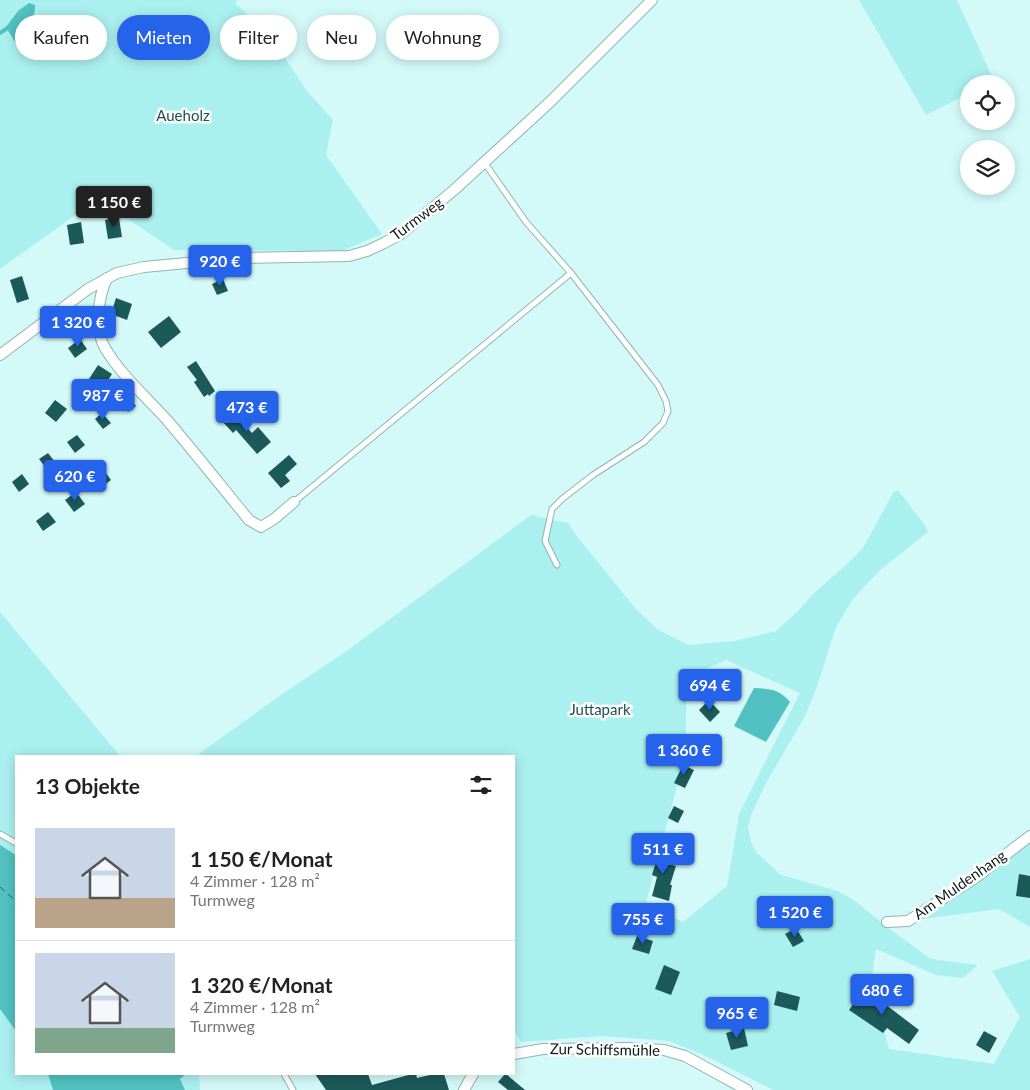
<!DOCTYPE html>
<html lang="de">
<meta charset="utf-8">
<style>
:root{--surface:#fff;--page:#f6f6f6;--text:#222;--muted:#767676;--line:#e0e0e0;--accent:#2563eb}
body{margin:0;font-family:Lato,sans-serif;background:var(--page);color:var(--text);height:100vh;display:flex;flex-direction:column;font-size:19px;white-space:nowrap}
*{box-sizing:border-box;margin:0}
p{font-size:16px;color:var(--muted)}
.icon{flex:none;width:28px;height:28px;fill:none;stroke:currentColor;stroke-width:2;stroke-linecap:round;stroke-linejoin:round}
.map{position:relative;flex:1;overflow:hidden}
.details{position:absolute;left:15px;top:755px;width:500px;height:320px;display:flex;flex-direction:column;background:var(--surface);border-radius:0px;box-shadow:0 2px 12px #0003}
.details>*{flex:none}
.banner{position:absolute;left:15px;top:15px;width:500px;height:45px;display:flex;gap:10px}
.buttons{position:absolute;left:960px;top:75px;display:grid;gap:10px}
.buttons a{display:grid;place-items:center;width:55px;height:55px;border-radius:50%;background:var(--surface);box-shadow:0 2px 12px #0003;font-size:25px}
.price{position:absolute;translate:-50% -42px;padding:0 11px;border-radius:5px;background:var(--accent);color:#fff;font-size:16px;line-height:32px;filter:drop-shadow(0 1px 2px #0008)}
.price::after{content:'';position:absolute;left:50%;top:30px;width:15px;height:11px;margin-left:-8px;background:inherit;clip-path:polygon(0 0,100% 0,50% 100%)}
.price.current{background:#222;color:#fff}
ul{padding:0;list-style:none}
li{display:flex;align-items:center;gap:15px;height:125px;padding:0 20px}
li+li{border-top:1px solid var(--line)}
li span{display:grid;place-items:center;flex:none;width:140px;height:100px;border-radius:0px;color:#555}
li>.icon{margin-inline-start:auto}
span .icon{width:60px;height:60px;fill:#fffc;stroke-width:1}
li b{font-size:21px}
h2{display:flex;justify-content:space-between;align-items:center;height:60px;padding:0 20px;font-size:21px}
.pill{padding:0 18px;border-radius:22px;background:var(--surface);box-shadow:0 2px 12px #0003;font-size:18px;line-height:45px}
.pill.current{background:var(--accent);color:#fff}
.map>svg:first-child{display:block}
</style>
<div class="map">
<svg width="1030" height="1090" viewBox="0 0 1030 1090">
<rect width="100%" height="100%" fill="#d3faf9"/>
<g fill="#aaf0ef" fill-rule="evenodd">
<path d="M0 0H237L235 3 270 36 307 91 333 120 326 155 382 234 342 251 174 250 98 199 0 269Z"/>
<path d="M859 0H957L994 81 988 84H969V93L926 115Z"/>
<path d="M898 490 926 527 928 532 880 570 853 599 836 627 818 684 805 716 766 783 751 815 748 827 751 842 756 852 781 875 838 891 855 901 887 927 931 959 978 965 963 978 936 975 876 949 871 983 889 1049 994 1064 1020 1017 992 971 1030 959V1090H773L710 1058 670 1041 603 1036 521 1042 514 1029V756H196L285 692 348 650 531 515 568 523 576 535 635 608 657 629 688 645 735 641 776 631 800 609 814 593 846 565 863 548 893 493ZM726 660 800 693 739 814 727 886 683 922 646 903 685 756 687 677Z"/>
<path d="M0 612 120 756H16V855L0 845Z"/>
<path d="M1030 836V927L999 909 908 921Z"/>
<path d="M0 1009 16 1031V1074H48L53 1090H0Z"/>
<path d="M186 1074H199L200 1090H185L180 1078Z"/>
</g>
<g fill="#51c2c1">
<path d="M29 3 35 5C36 14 27 39 21 47H18L6 27 18 11Z"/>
<path d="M754 688C770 689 779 689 790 702L766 742 734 726Z"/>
<path d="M0 845 16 855V1031L0 1009Z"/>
<path d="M48 1074H186L180 1079 185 1090H53Z"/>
</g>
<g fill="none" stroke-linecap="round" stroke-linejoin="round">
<path stroke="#51c2c1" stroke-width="4" d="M0 33 9 27"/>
<path stroke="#306160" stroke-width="1" stroke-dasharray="6 5" stroke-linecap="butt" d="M0 887 16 901"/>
</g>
<g fill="#1c5959">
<path d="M119 218 122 237 108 239 105 220Z"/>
<path d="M81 222 84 243 70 245 67 225Z"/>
<path d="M22 276 29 299 17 303 10 280Z"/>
<path d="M223 279 228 291 217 295 212 284Z"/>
<path d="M116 298 132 304 127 320 111 314Z"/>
<path d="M169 316 181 332 161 348 148 332Z"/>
<path d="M80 339 87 349 75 358 68 348Z"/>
<path d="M196 361 215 391 209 396 208 394 204 397 194 382 197 380 187 367Z"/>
<path d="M98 365 112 374 103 388 89 379Z"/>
<path d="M128 396 136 406 128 412 121 402Z"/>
<path d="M55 400 67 409 56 422 45 413Z"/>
<path d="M232 411 252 433 258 427 271 442 257 454 236 430 233 433 222 421Z"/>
<path d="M102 413 111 423 103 429 95 419Z"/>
<path d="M77 435 85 445 75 453 67 442Z"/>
<path d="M48 453 58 466 49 472 39 459Z"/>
<path d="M289 455 297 464 285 475 290 481 281 488 268 473Z"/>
<path d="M102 468 111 480 99 489 90 478Z"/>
<path d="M22 474 29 484 19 492 12 482Z"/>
<path d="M76 492 85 504 74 512 65 500Z"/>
<path d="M48 512 56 522 43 531 36 521Z"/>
<path d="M709 700 720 712 710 722 699 710Z"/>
<path d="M694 735 702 742 694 753 685 746Z"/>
<path d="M683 765 694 770 685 788 674 783Z"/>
<path d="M674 806 684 811 678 823 668 818Z"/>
<path d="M662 842 669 844 665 863 676 866 670 885H672L669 901 652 896 657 877 652 875Z"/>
<path d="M1019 874 1030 876V898L1016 896Z"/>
<path d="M796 928 804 941 793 947 785 934Z"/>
<path d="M637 936 653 941 649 954 632 949Z"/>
<path d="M664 965 680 972 671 995 655 989Z"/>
<path d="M866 986 879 995 877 998 919 1030 909 1044 887 1028 883 1033 849 1010Z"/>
<path d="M777 991 800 997 797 1011 774 1005Z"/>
<path d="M744 1028 748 1046 731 1050 726 1033Z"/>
<path d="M984 1031 997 1038 989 1053 976 1045Z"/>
<path d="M315 1074H368L372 1085 412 1074H416L417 1078 434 1074H444L449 1090H326Z"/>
<path d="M505 1074H506L525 1090H508L498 1082Z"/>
</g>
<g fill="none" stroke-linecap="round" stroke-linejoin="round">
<defs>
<g id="lane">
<path d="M484 162 526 222 571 273 658 385 666 401 668 411 663 423 644 442 593 475 562 499 552 509 545 541 557 565"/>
<path d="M294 502 571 273"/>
<path d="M0 834 16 843"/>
<path d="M284 1074 293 1090"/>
</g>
<g id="street">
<path d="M107 278C98 298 94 328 105 348 121 375 146 397 167 420 195 453 222 487 249 520L261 527 274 519 294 502"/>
<path d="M0 355 88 289 117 273 144 267 240 258 349 256 367 251 384 243 401 234 454 190 550 102 652 0"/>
<path d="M887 922 908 921 975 878 1030 836"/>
<path d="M514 1054 543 1049 629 1048 664 1050 685 1056 747 1090"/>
<path d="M464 1090 473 1074"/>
</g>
</defs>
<use href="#lane" stroke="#90b4b3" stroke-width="7"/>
<use href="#street" stroke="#90b4b3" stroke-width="12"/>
<use href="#lane" stroke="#fff" stroke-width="5"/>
<use href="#street" stroke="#fff" stroke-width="10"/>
</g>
<g text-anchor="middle" stroke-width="5" stroke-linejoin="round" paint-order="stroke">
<g font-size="15" fill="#1e504f" stroke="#fff">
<text x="183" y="121">Aueholz</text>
<text x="600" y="715">Juttapark</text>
</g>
<g font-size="15" fill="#0d1b1b" stroke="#fff">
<text transform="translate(417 219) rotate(-37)" y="5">Turmweg</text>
<text transform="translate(960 885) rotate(-35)" y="5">Am Muldenhang</text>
<text transform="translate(605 1050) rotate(1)" y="5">Zur Schiffsmühle</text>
</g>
</g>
</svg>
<div class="buttons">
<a><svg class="icon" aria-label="locate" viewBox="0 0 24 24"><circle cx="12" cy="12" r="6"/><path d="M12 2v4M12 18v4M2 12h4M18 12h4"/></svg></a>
<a><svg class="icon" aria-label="layers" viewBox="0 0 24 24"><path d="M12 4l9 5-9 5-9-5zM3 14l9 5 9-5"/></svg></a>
</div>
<b class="price current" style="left:114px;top:228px">1 150 €</b>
<b class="price" style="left:220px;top:287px">920 €</b>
<b class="price" style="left:78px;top:348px">1 320 €</b>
<b class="price" style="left:103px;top:421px">987 €</b>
<b class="price" style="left:247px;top:433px">473 €</b>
<b class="price" style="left:75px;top:502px">620 €</b>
<b class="price" style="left:710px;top:711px">694 €</b>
<b class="price" style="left:684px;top:776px">1 360 €</b>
<b class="price" style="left:663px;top:875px">511 €</b>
<b class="price" style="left:795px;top:938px">1 520 €</b>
<b class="price" style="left:643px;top:945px">755 €</b>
<b class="price" style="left:882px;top:1016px">680 €</b>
<b class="price" style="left:737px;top:1039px">965 €</b>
<div class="banner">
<a class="pill">Kaufen</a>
<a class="pill current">Mieten</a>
<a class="pill">Filter</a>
<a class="pill">Neu</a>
<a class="pill">Wohnung</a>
</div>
<section class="details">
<h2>13 Objekte<svg class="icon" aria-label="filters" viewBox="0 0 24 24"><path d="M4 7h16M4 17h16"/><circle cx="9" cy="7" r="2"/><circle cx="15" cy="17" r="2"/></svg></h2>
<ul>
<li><span style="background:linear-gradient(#c9d6e8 70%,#b9a48a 0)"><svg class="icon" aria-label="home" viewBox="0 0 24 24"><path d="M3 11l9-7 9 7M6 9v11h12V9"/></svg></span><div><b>1 150 €/Monat</b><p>4 Zimmer · 128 m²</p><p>Turmweg</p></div></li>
<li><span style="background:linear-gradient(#c9d6e8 75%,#7fa58c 0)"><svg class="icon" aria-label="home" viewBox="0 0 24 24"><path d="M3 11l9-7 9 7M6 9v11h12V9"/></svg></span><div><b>1 320 €/Monat</b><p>4 Zimmer · 128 m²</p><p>Turmweg</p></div></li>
</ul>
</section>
</div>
